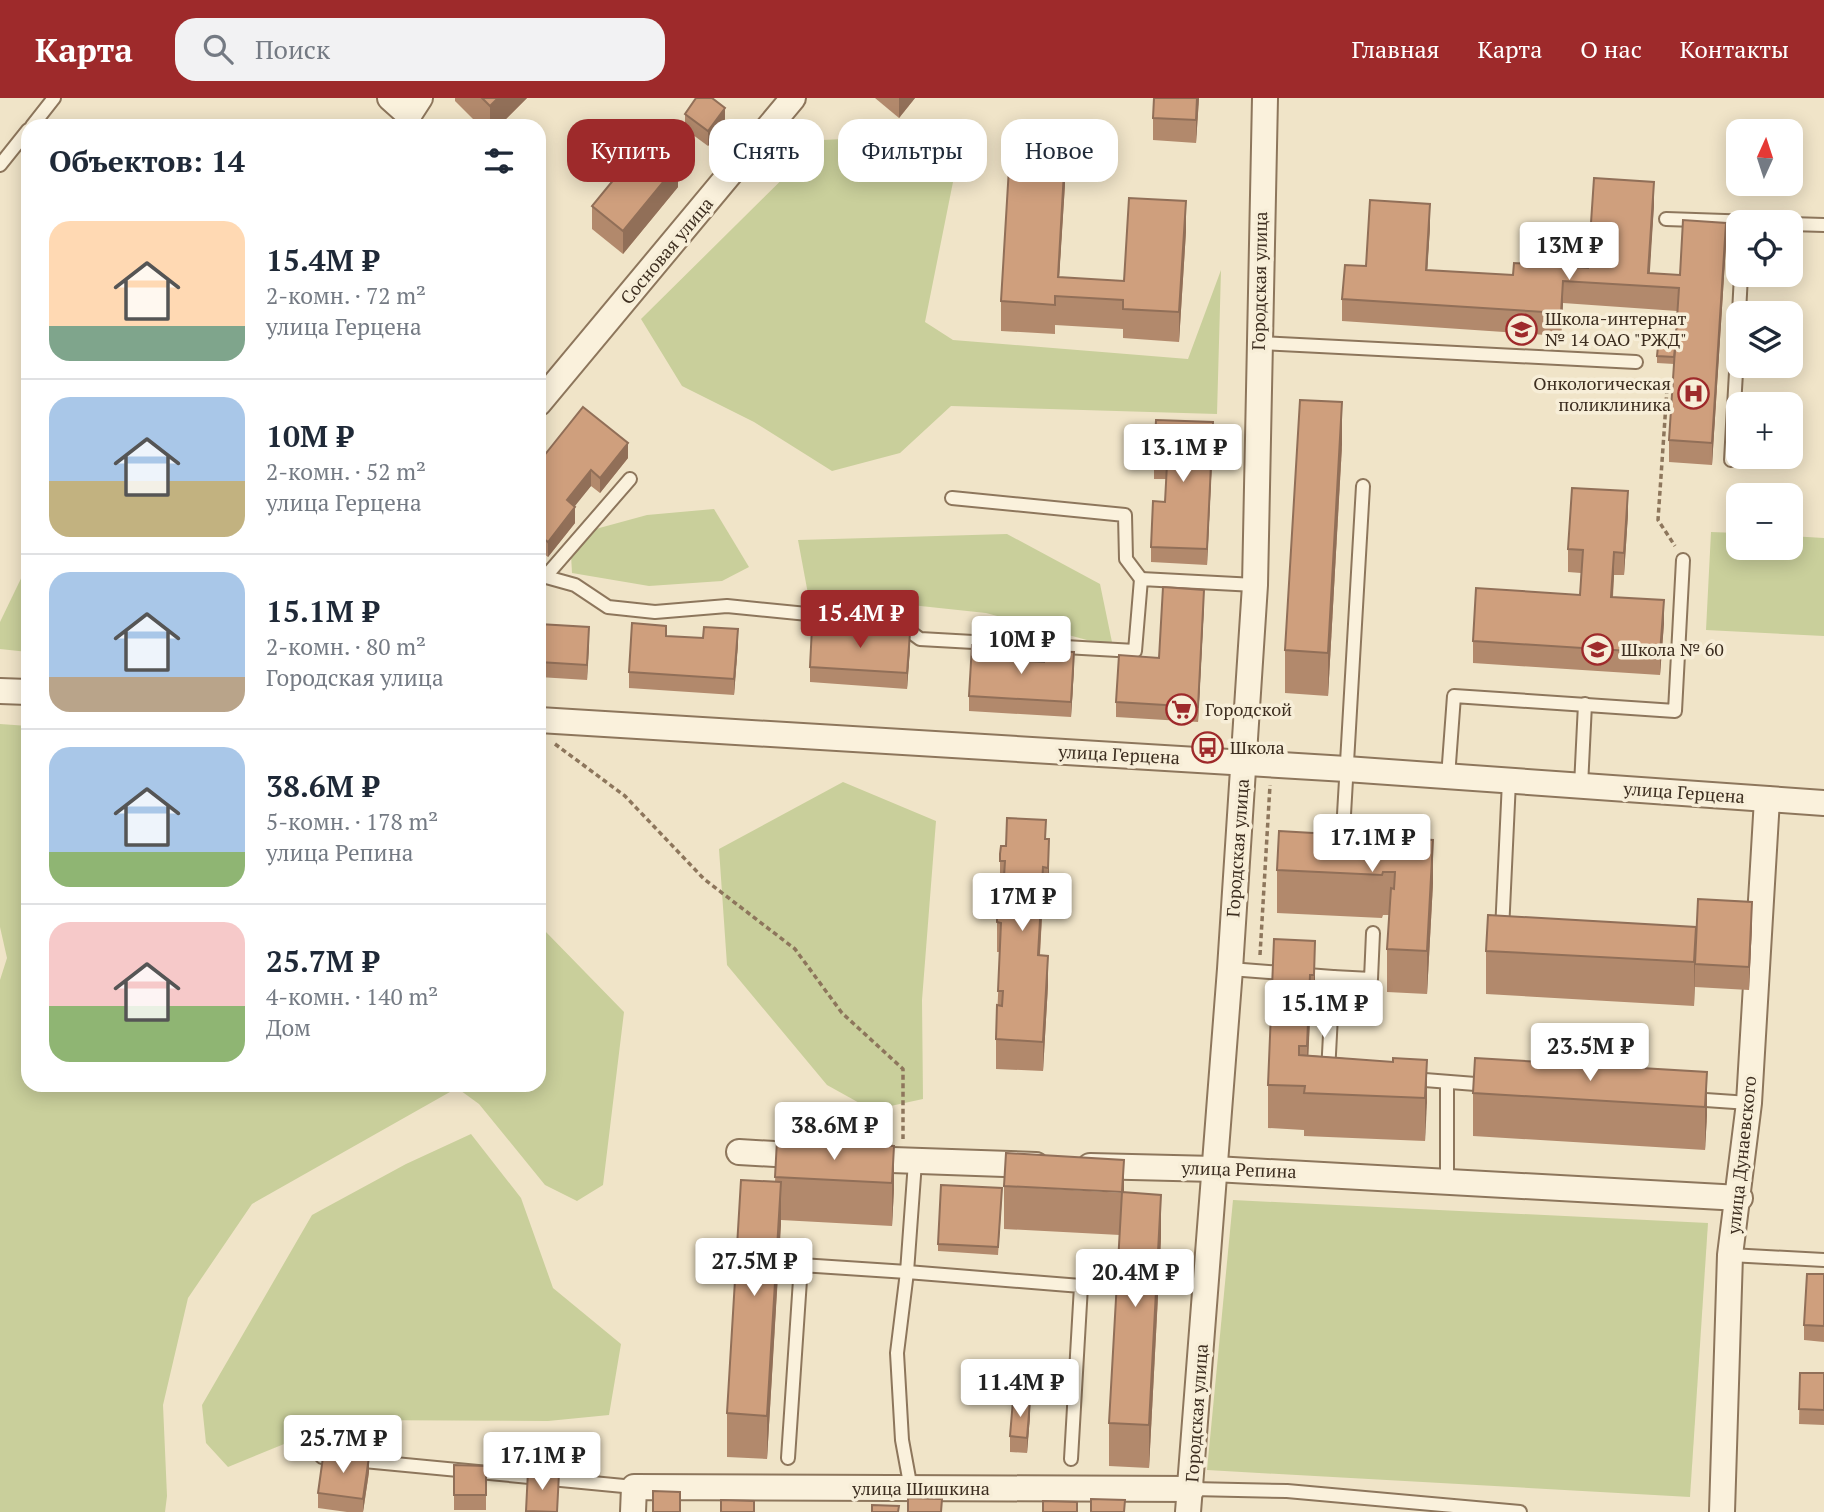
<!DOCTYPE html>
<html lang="ru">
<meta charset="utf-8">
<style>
:root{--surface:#fff;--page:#f2f2f3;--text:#1f2937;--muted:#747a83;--line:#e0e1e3;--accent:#9e2a2b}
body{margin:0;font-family:"PT Serif",serif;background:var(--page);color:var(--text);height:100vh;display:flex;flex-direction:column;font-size:26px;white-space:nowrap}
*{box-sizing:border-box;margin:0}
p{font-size:23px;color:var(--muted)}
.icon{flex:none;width:38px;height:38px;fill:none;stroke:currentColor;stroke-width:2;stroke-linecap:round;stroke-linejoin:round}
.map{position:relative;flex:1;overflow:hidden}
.drawer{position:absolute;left:21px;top:21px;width:525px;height:973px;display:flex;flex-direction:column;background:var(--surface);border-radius:21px;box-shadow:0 4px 18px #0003}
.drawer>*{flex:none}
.guide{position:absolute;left:567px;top:21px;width:665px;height:63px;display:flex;gap:14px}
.needle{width:46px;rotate:3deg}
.buttons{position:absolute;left:1726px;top:21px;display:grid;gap:14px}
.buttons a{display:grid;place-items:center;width:77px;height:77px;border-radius:14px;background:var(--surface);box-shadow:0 4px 18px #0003;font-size:35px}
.price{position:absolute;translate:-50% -60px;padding:0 16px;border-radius:7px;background:#fff;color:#222;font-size:23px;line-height:46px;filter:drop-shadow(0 2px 4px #0008)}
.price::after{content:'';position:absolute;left:50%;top:42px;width:21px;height:16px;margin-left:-10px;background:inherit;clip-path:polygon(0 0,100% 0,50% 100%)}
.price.selected{background:var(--accent);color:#fff}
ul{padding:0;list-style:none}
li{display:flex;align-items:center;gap:21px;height:175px;padding:0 28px}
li+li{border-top:2px solid var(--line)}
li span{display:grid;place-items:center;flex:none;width:196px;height:140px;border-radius:21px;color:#555}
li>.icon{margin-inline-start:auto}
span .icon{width:84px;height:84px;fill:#fffc;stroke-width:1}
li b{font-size:30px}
h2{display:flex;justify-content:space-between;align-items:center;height:84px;padding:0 28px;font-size:30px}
.pill{padding:0 24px;border-radius:21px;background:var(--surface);box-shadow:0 4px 18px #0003;font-size:24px;line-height:63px}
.pill.selected{background:var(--accent);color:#fff}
header{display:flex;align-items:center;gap:42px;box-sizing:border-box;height:98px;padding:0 35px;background:var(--accent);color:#fff}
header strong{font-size:33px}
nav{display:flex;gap:38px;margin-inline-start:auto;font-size:24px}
.search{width:490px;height:63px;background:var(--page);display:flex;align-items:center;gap:18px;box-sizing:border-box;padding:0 24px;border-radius:21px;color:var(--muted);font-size:26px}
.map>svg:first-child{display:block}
</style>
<header>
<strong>Карта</strong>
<div class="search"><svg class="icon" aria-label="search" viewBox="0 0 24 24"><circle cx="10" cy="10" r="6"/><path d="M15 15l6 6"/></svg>Поиск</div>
<nav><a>Главная</a><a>Карта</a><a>О нас</a><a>Контакты</a></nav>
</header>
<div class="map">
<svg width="1824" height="1414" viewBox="0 0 1824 1414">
<rect width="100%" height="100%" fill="#f0e4c8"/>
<g fill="#c9cf9b">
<path d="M888 39 953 84 925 224 953 242 1188 261 1221 172 1217 316 951 308 900 355 832 373 754 324 682 288 641 221 822 42Z"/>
<path d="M714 411 749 469 722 483 649 488 572 475 570 438 647 417Z"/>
<path d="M1711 434 1738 435V450H1790V438L1824 440V538L1706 532Z"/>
<path d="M1007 436 1100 486 1113 549 986 515 808 496 798 442Z"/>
<path d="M28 466V554L0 551V524Z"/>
<path d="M0 626 28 628V987H539V788L545 833 624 914 603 1087 577 1103 545 1087 479 1006 457 990 252 1106 188 1200 163 1307 167 1398 165 1414H0V882L7 860 0 829Z"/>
<path d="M843 684 936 723 922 902 923 1001 872 1012 827 987 727 867 719 751Z"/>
<path d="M471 1036 521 1100 553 1190 621 1246 609 1317 548 1323 343 1322 228 1369 206 1345 202 1307 312 1117 406 1066Z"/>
<path d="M1233 1102 1708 1125 1690 1399 1207 1372Z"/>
</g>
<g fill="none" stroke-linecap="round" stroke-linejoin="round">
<defs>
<g id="lane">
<path d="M32 28 54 0"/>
<path d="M0 67 28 32"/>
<path d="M1666 121 1754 124"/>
<path d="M1790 126 1824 127"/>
<path d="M1739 215 1741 177"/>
<path d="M1259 245 1636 264"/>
<path d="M1731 362 1738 239"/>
<path d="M952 400 1125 417 1126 461 1141 481"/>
<path d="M539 477 575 487 608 509 655 514 727 508 898 525 920 541 1135 553 1141 481 1255 487"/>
<path d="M545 479 630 381"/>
<path d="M1448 679 1454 598 1675 613 1683 462"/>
<path d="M1581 688 1585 606"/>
<path d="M1342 751 1363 388"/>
<path d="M1502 833 1509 683"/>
<path d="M1230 871 1333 879 1328 975"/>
<path d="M1333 879 1371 881 1373 835"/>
<path d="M1412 981 1488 987"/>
<path d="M1691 1001 1749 1005"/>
<path d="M1447 1082V984"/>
<path d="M1730 1157 1824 1162"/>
<path d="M322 1359 634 1389"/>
<path d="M788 1360 801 1167 907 1174 915 1064"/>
<path d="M911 1391 902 1342 897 1255 907 1174 1081 1188 1071 1361"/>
<path d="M1192 1391 1287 1393 1520 1414"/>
</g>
<g id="street">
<path d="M390 0 409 17"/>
<path d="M409 28V17L420 0"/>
<path d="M539 305 793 0"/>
<path d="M0 593 28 594"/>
<path d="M539 622 1346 671 1824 705"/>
<path d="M739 1054 809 1058"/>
<path d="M863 1061 1036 1067"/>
<path d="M1090 1068 1215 1071 1740 1100"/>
<path d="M633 1414 634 1389 1192 1391"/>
<path d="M1188 1414 1230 871 1255 487 1265 0"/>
<path d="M1722 1414 1730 1157 1749 1005 1767 701"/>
</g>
</defs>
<use href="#lane" stroke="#8d765c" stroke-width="16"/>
<use href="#street" stroke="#8d765c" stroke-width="28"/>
<g stroke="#8d765c" stroke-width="3.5" stroke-dasharray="5 3.5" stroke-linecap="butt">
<path d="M1667 291 1658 422 1675 448"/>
<path d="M555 646 625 698 704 781 795 851 842 915 903 971V1041"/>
<path d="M1260 857 1270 687"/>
</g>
<use href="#lane" stroke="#faf1dc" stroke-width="12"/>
<use href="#street" stroke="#faf1dc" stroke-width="24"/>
</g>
<g fill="#b2896c">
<path d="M455 0H527L499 28H480L455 3Z"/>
<path d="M875 0H915L899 20Z"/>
<path d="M1199 0 1196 45 1153 42V20Z"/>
<path d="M685 16 725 25 708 48 685 31Z"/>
<path d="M1065 86 1059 179 1124 183 1186 133 1179 244 1123 240V231L1055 227V236L1001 233V203Z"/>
<path d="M678 89 623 156 592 131V108Z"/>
<path d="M1654 107 1649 175 1680 177 1726 147 1712 367 1669 364V342L1674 266 1657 265V258L1676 239 1677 213 1563 205 1561 238 1342 223V201L1366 168 1430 129 1427 172 1513 177 1588 170Z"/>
<path d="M1213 339 1207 467 1151 464V449L1165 404 1166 381H1154V365Z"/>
<path d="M1342 347 1328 598 1285 595V552Z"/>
<path d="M628 360 600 395 591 388 574 408 575 425 548 459 539 452V364Z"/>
<path d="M1628 416 1624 477H1614L1613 499 1664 525 1660 577 1473 565V543L1580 497 1581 475 1568 474V451Z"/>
<path d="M1204 507 1198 624 1116 619V604L1159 560Z"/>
<path d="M539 526 589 544 587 582 539 579Z"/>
<path d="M666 538 703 540 738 546 734 597 629 590V574Z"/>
<path d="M910 550 907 591 810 584V569Z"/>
<path d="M1008 562 1044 564 1074 570 1071 619 969 613V598Z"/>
<path d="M1279 733 1433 785 1427 896 1387 894V851L1389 817H1383L1382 820 1277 815V772Z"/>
<path d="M1046 741 1049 771 1048 799H1043L1040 857 1048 887 1043 973 996 971V941L1000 854H997V824L1002 810 1003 793H1000V756L1006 748Z"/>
<path d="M1752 827 1749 892 1695 889V887L1694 908 1486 896V853L1696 850Z"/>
<path d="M1315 843 1314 920H1310L1308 957 1393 964 1427 962 1425 1043 1304 1038V1032L1268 1030V987Z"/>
<path d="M1707 974V1017L1705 1052 1473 1038V995Z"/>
<path d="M777 1042 894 1048V1091L892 1128 781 1122 767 1361 727 1359V1315L775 1084Z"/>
<path d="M1004 1088 1124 1095 1161 1140 1149 1370 1109 1368V1325L1120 1137 1004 1131Z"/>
<path d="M1002 1098 998 1157 938 1153V1146Z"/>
<path d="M1824 1176V1244L1804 1242V1227Z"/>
<path d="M1800 1275H1824V1327L1799 1326Z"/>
<path d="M1030 1318 1027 1355 1010 1354V1338Z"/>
<path d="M454 1367 486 1368V1412H454Z"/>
<path d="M369 1374 363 1414H347L318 1410V1395Z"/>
</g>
<g fill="#916f58">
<path d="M498 0H527L499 28H490V8Z"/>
<path d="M899 0H915L899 20Z"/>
<path d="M1197 0H1199L1196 45V22Z"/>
<path d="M725 10V25L708 48V33Z"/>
<path d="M1065 56V86L1058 198V179Z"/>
<path d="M678 66V89L623 156V133Z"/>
<path d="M1654 84V107L1649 188 1648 175Z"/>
<path d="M1186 103V133L1179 244V214Z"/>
<path d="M1430 106V129L1426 194V172Z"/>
<path d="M1726 125V147L1712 367V345Z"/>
<path d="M1563 183V205L1561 238V215Z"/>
<path d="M1342 304V347L1328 598V555Z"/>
<path d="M1213 324V339L1207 467V451Z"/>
<path d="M628 345V360L600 395V380Z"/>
<path d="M591 372V388L567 418V402Z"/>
<path d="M1628 393V416L1624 477V455Z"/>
<path d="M575 409V425L548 459V444Z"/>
<path d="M1614 454V477L1611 522V499Z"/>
<path d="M1204 492V507L1198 624V609Z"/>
<path d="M1664 502V525L1660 577V555Z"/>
<path d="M589 529V544L587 582V567Z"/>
<path d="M738 531V546L734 597V581Z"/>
<path d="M910 535V550L907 591V575Z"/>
<path d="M1074 554V570L1071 619V604Z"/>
<path d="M1049 741V771L1048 799V770Z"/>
<path d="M1433 742V785L1427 896V853Z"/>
<path d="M1043 769V799L1038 887V857Z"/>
<path d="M1752 804V827L1749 892V869Z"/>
<path d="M1696 829V866H1695L1694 908V864Z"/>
<path d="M1315 843V886L1314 920V877Z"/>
<path d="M1048 858V887L1043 973V944Z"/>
<path d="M1310 877V920L1307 991V948Z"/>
<path d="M1427 962V1005L1425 1043V1000Z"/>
<path d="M1707 974V1017L1705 1052V1009Z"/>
<path d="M894 1048V1091L892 1128V1085Z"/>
<path d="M1124 1062V1105L1122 1094Z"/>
<path d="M781 1084V1127L767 1361V1318Z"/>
<path d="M1161 1097V1140L1149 1370V1327Z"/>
<path d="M1030 1303V1318L1027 1355V1340Z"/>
<path d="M369 1359V1374L363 1414V1401Z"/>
</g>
<g fill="#cf9f7d" stroke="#916f58" stroke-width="2">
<path d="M482 0H498L490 8Z"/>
<path d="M696 0H712L725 10 708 33 685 16Z"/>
<path d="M1154 0H1197L1196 22 1153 20Z"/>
<path d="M647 41 678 66 623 133 592 108Z"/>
<path d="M1010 53 1065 56 1058 179 1124 183 1129 100 1186 103 1179 214 1123 211V202L1055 198V207L1001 203Z"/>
<path d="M1594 80 1654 84 1648 175 1680 177 1683 122 1726 125 1712 345 1669 342 1679 190 1563 183 1561 215 1342 201 1345 167 1366 168 1370 102 1430 106 1426 172 1513 177 1514 165 1588 170Z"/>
<path d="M1659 238 1676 239 1674 259 1657 258Z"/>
<path d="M1300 302 1342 304 1328 555 1285 552Z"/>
<path d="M583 309 628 345 600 380 591 372 567 402 575 409 548 444 539 437V364Z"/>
<path d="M1156 322 1213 324 1207 451 1151 449 1153 403 1165 404 1167 366 1154 365Z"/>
<path d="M1572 390 1628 393 1624 455 1614 454 1611 499 1664 502 1660 555 1473 543 1476 490 1580 497 1583 452 1568 451Z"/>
<path d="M1163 489 1204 492 1198 609 1116 604 1119 557 1159 560Z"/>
<path d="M632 525 666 528V538L703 540 704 529 738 531 734 581 629 574Z"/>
<path d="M539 526 589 529 587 567 539 564Z"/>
<path d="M812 529 910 535 907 575 810 569Z"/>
<path d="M972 547 1008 549V562L1044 564V553L1074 554 1071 604 969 598Z"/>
<path d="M1007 720 1046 722 1045 741H1049L1048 770 1043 769 1038 857 1048 858 1043 944 996 941 997 907 1002 908 1003 893H998L1001 825 997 824V810H1002L1005 763H1000V756L1001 748H1006Z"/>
<path d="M1279 733 1433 742 1427 853 1387 851 1391 790 1394 791 1395 774H1383L1382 777 1277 772Z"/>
<path d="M1698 801 1752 804 1749 869 1695 866Z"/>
<path d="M1488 817 1696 829 1694 864 1486 853Z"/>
<path d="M1274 841 1315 843 1314 877H1310L1307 948H1299V957L1393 964V960L1427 962 1425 1000 1304 995 1305 988 1268 987Z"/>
<path d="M1475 960 1707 974 1705 1009 1473 995Z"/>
<path d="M777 1042 894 1048 892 1085 775 1079Z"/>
<path d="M1006 1055 1124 1062 1122 1094 1004 1088Z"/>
<path d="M741 1082 781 1084 767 1318 727 1315Z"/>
<path d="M941 1087 1002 1090 998 1149 938 1146Z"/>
<path d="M1122 1094 1161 1097 1149 1327 1109 1325Z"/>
<path d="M1807 1176H1824V1228L1804 1227Z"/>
<path d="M1800 1275H1824V1312L1799 1311Z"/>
<path d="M1013 1302 1030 1303 1027 1340 1010 1338Z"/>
<path d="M324 1352 369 1359 363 1401 318 1395Z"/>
<path d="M454 1367 486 1368V1397H454Z"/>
<path d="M528 1373 559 1375 557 1414 526 1413Z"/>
<path d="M653 1393 680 1394V1414H653Z"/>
<path d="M908 1400 942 1401 941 1414H908Z"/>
<path d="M1091 1401 1125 1402 1124 1414H1091Z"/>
<path d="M721 1402 754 1403V1414H721Z"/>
<path d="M1043 1403 1077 1404V1414H1043Z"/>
<path d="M872 1407 899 1408 898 1414H872Z"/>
</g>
<defs>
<symbol id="school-ring" viewBox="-11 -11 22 22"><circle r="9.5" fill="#f7eed8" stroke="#9e2a2b" stroke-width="1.5"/><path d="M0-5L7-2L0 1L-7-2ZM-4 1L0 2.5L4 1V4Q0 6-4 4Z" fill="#9e2a2b"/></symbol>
<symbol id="hospital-ring" viewBox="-11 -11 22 22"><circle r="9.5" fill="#f7eed8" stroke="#9e2a2b" stroke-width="1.5"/><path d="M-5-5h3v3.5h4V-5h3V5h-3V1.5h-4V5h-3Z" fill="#9e2a2b"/></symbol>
<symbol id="supermarket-ring" viewBox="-11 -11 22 22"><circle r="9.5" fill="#f7eed8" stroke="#9e2a2b" stroke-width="1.5"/><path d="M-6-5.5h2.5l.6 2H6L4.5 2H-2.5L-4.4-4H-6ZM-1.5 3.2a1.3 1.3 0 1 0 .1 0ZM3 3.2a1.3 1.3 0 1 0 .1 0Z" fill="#9e2a2b"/></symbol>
<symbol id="bus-ring" viewBox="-11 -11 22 22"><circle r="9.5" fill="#f7eed8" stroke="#9e2a2b" stroke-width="1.5"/><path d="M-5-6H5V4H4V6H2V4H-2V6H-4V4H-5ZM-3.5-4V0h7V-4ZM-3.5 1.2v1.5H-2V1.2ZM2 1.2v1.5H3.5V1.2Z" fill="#9e2a2b"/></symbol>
</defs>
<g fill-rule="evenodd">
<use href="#school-ring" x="1504" y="214" width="35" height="35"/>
<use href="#hospital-ring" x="1676" y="278" width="35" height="35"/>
<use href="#school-ring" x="1580" y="534" width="35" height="35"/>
<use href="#supermarket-ring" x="1164" y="594" width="35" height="35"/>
<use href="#bus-ring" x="1190" y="632" width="35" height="35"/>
</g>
<g text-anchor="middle" stroke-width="7" stroke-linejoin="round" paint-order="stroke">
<g font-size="18" fill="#3d2e20" stroke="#f7eed8">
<text transform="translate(667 153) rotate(-50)" y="6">Сосновая улица</text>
<text transform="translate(1260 183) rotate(-89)" y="6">Городская улица</text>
<text transform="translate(1119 657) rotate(3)" y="6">улица Герцена</text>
<text transform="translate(1684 695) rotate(4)" y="6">улица Герцена</text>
<text transform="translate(1238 750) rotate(-86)" y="6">Городская улица</text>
<text transform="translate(1742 1057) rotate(-84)" y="6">улица Дунаевского</text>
<text transform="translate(1239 1072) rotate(2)" y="6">улица Репина</text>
<text transform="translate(1197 1315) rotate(-86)" y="6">Городская улица</text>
<text x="921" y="1397">улица Шишкина</text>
</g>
<g font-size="18" fill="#3d2e20" stroke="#f7eed8" text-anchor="start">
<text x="1545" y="227">Школа-интернат<tspan x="1545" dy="21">№ 14 ОАО "РЖД"</tspan></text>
<text x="1671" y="292" text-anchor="end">Онкологическая<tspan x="1671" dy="21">поликлиника</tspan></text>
<text x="1621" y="558">Школа № 60</text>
<text x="1205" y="618">Городской</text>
<text x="1230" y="656">Школа</text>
</g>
</g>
</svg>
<div class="buttons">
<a><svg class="needle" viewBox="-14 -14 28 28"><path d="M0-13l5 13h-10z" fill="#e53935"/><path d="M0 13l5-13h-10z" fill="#747a83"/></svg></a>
<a><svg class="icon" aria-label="locate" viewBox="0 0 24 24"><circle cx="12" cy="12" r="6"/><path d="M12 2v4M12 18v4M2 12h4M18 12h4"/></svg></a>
<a><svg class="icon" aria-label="layers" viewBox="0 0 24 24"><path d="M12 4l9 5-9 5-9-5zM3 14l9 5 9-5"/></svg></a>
<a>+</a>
<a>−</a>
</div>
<b class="price" style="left:1569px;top:184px">13M ₽</b>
<b class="price" style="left:1183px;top:386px">13.1M ₽</b>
<b class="price selected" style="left:860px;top:552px">15.4M ₽</b>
<b class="price" style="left:1021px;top:578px">10M ₽</b>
<b class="price" style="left:1372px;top:776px">17.1M ₽</b>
<b class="price" style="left:1022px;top:835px">17M ₽</b>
<b class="price" style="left:1324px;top:942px">15.1M ₽</b>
<b class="price" style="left:1590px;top:985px">23.5M ₽</b>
<b class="price" style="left:834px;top:1064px">38.6M ₽</b>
<b class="price" style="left:754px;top:1200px">27.5M ₽</b>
<b class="price" style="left:1135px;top:1211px">20.4M ₽</b>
<b class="price" style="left:1020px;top:1321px">11.4M ₽</b>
<b class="price" style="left:343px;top:1377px">25.7M ₽</b>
<b class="price" style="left:542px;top:1394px">17.1M ₽</b>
<div class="guide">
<a class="pill selected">Купить</a>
<a class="pill">Снять</a>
<a class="pill">Фильтры</a>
<a class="pill">Новое</a>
</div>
<section class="drawer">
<h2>Объектов: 14<svg class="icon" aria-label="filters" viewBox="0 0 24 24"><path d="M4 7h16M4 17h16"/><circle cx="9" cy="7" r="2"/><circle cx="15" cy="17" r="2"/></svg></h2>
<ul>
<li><span style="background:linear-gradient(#ffd9b3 75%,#7fa58c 0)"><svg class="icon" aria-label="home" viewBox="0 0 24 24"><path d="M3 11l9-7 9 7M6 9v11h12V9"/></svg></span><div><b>15.4M ₽</b><p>2-комн. · 72 m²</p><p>улица Герцена</p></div></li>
<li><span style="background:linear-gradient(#a9c7e8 60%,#c2b280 0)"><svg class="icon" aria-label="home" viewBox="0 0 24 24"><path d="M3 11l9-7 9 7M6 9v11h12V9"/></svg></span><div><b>10M ₽</b><p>2-комн. · 52 m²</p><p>улица Герцена</p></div></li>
<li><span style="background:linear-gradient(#a9c7e8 75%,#b9a48a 0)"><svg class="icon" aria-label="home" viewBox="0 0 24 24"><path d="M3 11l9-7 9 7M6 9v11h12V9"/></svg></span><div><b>15.1M ₽</b><p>2-комн. · 80 m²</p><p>Городская улица</p></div></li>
<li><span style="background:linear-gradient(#a9c7e8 75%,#8fb573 0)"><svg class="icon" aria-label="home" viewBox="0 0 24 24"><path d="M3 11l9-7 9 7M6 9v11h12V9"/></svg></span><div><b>38.6M ₽</b><p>5-комн. · 178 m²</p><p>улица Репина</p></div></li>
<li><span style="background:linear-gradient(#f6c9c9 60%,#8fb573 0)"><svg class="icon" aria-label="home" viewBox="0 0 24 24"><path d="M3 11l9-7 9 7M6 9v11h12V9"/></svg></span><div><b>25.7M ₽</b><p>4-комн. · 140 m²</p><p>Дом</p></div></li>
</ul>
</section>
</div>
